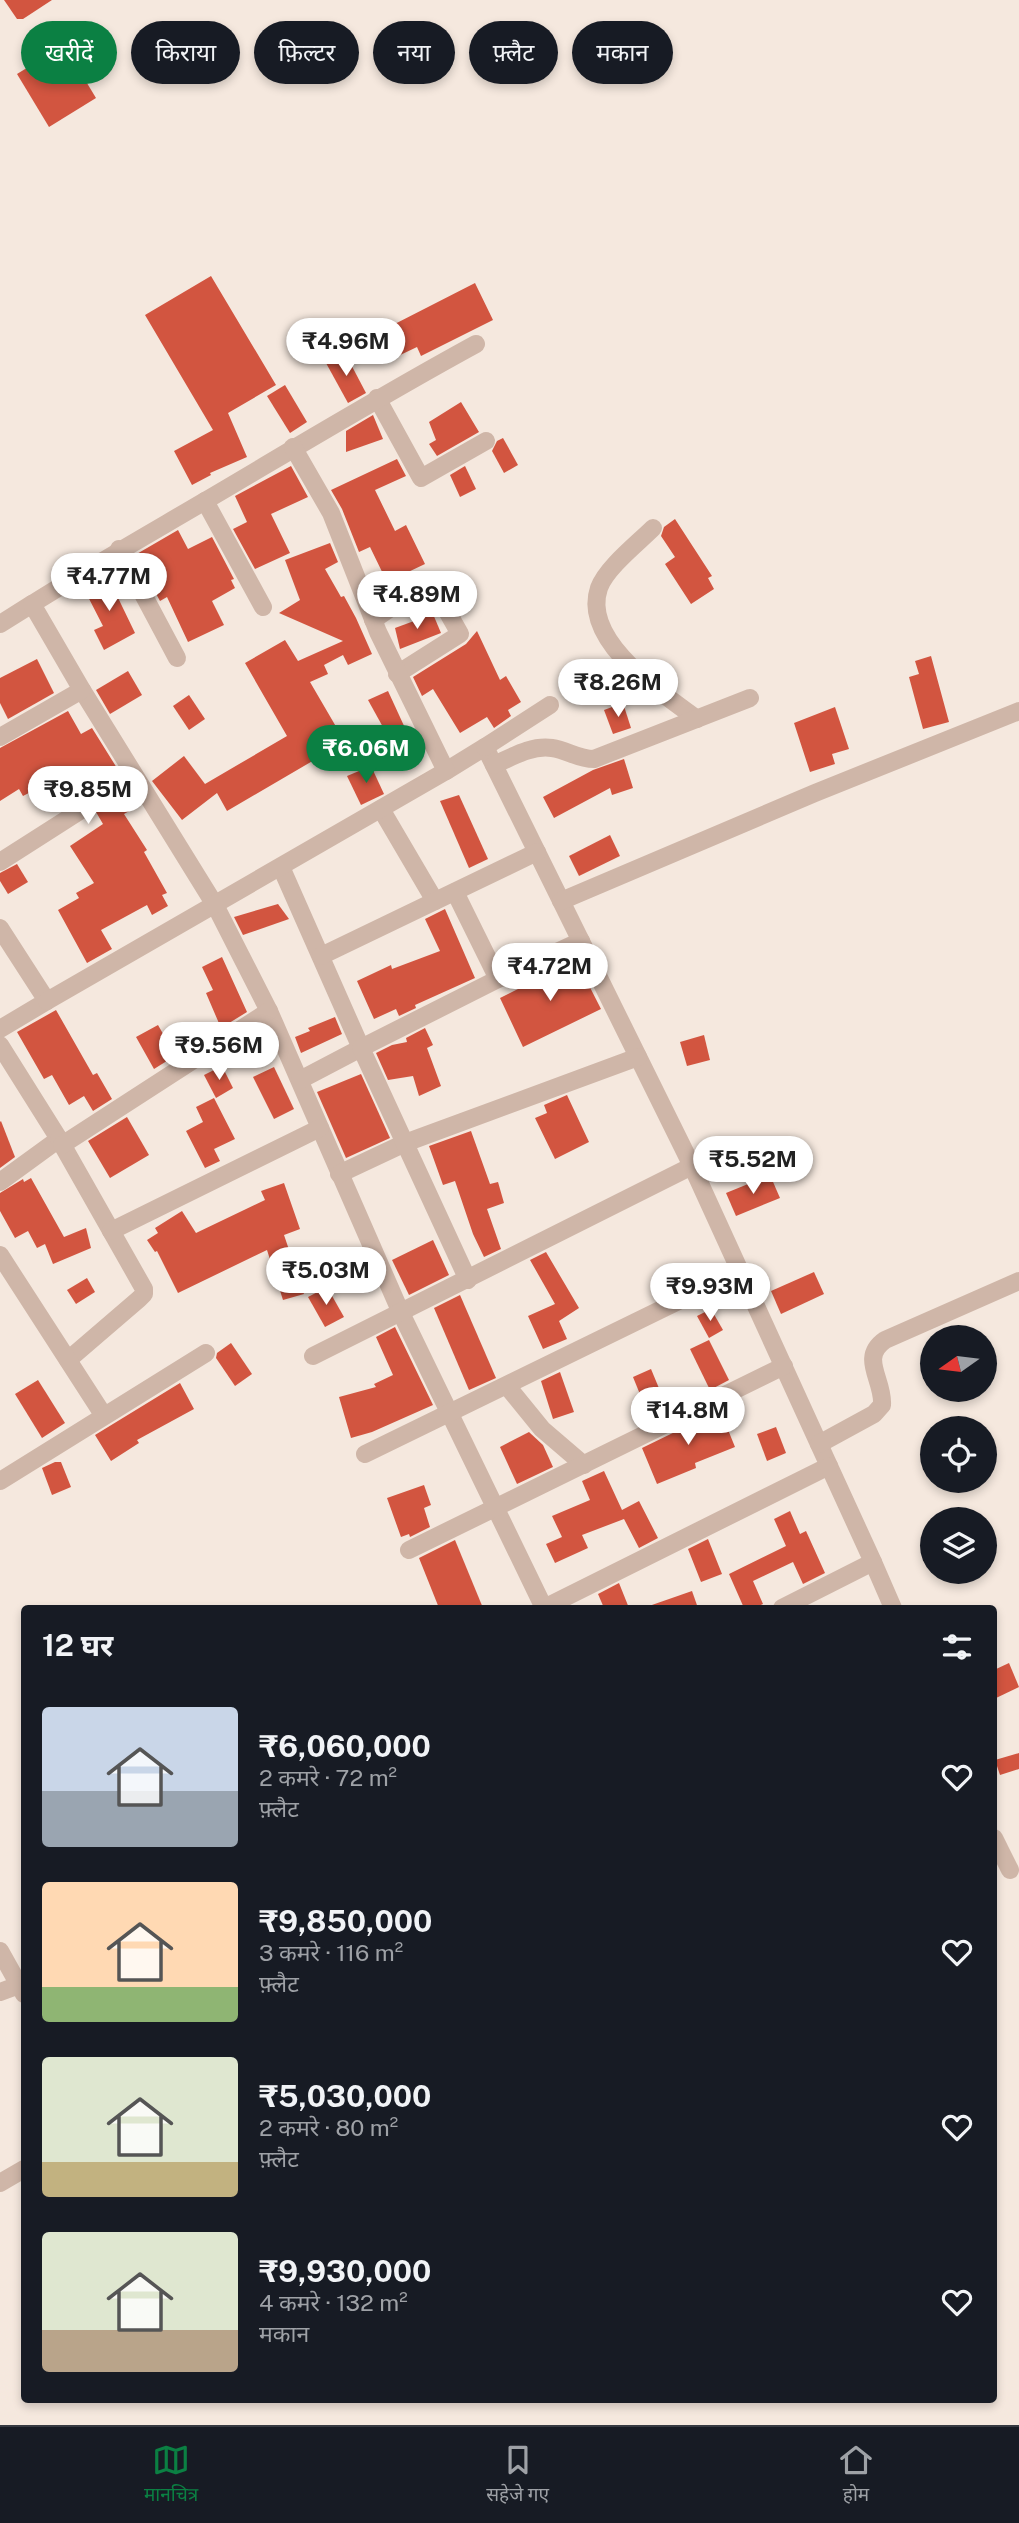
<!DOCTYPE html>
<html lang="hi">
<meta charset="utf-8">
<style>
:root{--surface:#171b24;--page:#242831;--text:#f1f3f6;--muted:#9ea1a6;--line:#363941;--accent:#0b8043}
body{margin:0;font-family:"Public Sans","Noto Sans Devanagari",sans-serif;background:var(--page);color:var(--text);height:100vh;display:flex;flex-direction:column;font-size:26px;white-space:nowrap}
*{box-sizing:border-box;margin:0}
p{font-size:23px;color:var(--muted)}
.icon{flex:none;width:38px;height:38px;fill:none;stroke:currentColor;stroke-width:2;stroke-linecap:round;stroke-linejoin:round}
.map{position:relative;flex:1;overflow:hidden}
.panel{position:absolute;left:21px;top:1605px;width:976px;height:798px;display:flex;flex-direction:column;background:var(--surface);border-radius:7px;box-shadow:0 4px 10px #0003}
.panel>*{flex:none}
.top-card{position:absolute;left:21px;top:21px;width:978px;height:63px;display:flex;gap:14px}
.needle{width:46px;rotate:256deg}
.controls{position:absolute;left:920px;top:1325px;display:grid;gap:14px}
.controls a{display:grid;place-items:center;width:77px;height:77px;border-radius:50%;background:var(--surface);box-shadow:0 4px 10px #0003;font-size:35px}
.price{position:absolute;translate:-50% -60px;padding:0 16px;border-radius:24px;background:#fff;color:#222;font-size:23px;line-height:46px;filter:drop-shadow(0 2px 4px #0008)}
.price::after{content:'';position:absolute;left:50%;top:42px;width:21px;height:16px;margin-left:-10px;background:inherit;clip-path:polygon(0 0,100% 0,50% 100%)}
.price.current{background:var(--accent);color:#fff}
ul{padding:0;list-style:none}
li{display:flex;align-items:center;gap:21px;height:175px;padding:0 21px}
li span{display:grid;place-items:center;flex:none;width:196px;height:140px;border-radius:7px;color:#555}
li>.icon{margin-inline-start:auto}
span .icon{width:84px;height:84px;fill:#fffc;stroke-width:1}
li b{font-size:30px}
h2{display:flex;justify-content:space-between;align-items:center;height:84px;padding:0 21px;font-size:30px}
.chip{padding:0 24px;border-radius:32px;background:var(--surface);box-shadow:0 4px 10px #0003;font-size:24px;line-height:63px}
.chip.current{background:var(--accent);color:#fff}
.tabs{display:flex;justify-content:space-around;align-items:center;height:98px;border-top:2px solid var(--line);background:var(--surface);font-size:19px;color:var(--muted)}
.tabs a{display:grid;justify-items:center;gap:4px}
.tabs .current{color:var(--accent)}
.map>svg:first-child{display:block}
</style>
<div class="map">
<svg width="1019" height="2425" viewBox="0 0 1019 2425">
<rect width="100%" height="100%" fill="#f5e8de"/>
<g fill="#d25540">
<path d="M4 0H52L23 19H17Z"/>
<path d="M64 45 96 98 49 127 17 74Z"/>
<path d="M211 276 276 385 228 413 247 457 210 473 211 475 192 485 174 451 213 430 145 315Z"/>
<path d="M475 283 493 320 421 356 417 347 396 357 383 330Z"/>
<path d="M345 353 366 393 348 403 326 363Z"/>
<path d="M285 385 307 422 290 433 267 396Z"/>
<path d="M461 402 479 432 437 456 429 444 436 440 429 422Z"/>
<path d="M373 415 383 439 346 452V431Z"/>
<path d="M503 438 518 465 504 473 492 451 497 441Z"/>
<path d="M397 459 406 476 375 490 395 531 406 525 425 564 387 582 370 547 359 552 342 509 331 490Z"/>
<path d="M291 466 308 497 271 514 290 553 255 569 233 529 247 522 235 496Z"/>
<path d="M465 466 476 489 460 497 450 475Z"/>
<path d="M675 519 712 576 708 578 714 589 691 604 665 564 675 557 661 536 664 527Z"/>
<path d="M178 530 188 549 212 537 234 579 231 580 235 588 212 601 224 625 188 642 167 597 160 601 135 555Z"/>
<path d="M330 543 338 562 325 569 341 597 344 596 356 618 372 654 348 665 343 655 324 665 328 674 310 682 345 742 227 811 217 793 182 820 152 781 184 756 205 784 287 736 245 663 285 640 298 661 343 641 279 613 300 600 285 560Z"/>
<path d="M107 575 135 633 104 650 94 630 103 626 83 587Z"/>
<path d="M433 614 441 633 400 649 395 628Z"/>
<path d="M477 631 500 680 506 676 521 702 508 710 511 716 494 728 487 717 460 733 433 689 422 696 413 677 466 644Z"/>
<path d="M931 656 949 722 923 729 909 677 919 674 915 661Z"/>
<path d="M37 659 54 693 8 719 0 703V678Z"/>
<path d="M128 671 142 695 110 714 96 690Z"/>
<path d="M388 691 405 728 389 738 368 700Z"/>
<path d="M189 695 205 719 189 730 173 706Z"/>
<path d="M623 703 631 728 613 734 604 710Z"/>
<path d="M835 707 849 749 832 754 835 764 810 772 794 723Z"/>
<path d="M68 711 81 734 92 728 140 805 124 814 147 850 144 852 167 893 162 895 168 906 152 915 147 905 101 930 112 949 87 963 58 910 79 898 76 893 94 883 70 846 103 824 96 812V802L85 793 66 806 48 783 23 796 19 789 0 801V748Z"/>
<path d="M624 759 633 788 612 795 610 788 554 818 543 797 593 770Z"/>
<path d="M371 766 384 794 361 805 347 776Z"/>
<path d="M459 795 488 859 469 868 440 801Z"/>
<path d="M610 835 620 856 579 876 569 856Z"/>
<path d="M17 864 28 882 8 894 0 881V873Z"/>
<path d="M278 904 289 919 243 935 234 917Z"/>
<path d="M445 909 475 978 415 1005 416 1008 399 1016 396 1009 374 1019 357 981 391 965 392 969 440 951 425 919Z"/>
<path d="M222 957 247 1012 221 1028 206 993 213 990 202 967Z"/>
<path d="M575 958 601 1009 523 1047 500 998 528 984 526 981Z"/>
<path d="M56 1010 93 1075 97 1073 112 1099 93 1111 84 1096 69 1105 52 1075 44 1079 17 1032Z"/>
<path d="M335 1017 342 1034 301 1053 295 1037 310 1031 308 1028Z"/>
<path d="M158 1025 166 1039 160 1042 170 1059 154 1069 136 1037Z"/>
<path d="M425 1028 433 1045 427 1048 441 1086 419 1096 413 1076 388 1080 376 1053 392 1045 407 1042 406 1038Z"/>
<path d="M704 1035 710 1060 687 1066 680 1042Z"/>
<path d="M222 1066 233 1088 216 1098 204 1075Z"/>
<path d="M274 1067 294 1109 274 1119 253 1077Z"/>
<path d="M361 1074 390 1138 346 1158 317 1092Z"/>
<path d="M567 1095 589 1142 555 1159 535 1118 547 1113 544 1105Z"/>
<path d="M214 1098 235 1139 214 1149 220 1161 205 1168 186 1131 203 1122 196 1107Z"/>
<path d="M127 1117 149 1155 110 1178 88 1141Z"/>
<path d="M1 1121 15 1157 0 1168V1122Z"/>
<path d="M471 1131 490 1184 498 1182 504 1203 487 1209 501 1249 484 1257 473 1234 455 1181 443 1185 429 1146Z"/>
<path d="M770 1175 780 1198 736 1216 726 1193Z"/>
<path d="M31 1178 64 1237 86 1228 91 1248 53 1264 45 1244 37 1248 28 1231 15 1238 0 1211V1193L23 1179 24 1182Z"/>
<path d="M284 1183 300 1229 284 1235 304 1294 283 1300 267 1250 178 1293 157 1251 155 1252 147 1240 158 1233 155 1228 182 1211 196 1233 265 1200 261 1191Z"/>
<path d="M433 1240 449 1275 409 1295 392 1260Z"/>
<path d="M546 1252 579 1308 559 1321 567 1339 543 1349 528 1316 555 1304 530 1260Z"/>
<path d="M814 1272 824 1294 781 1314 771 1291Z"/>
<path d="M87 1278 95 1292 76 1304 67 1290Z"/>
<path d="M327 1287 344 1317 325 1327 308 1297Z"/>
<path d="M460 1295 496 1378 469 1390 434 1308Z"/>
<path d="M711 1309 723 1330 709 1338 697 1316Z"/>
<path d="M395 1327 433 1405 372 1432 351 1438 339 1397 376 1387 374 1384 393 1375 376 1337Z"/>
<path d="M709 1340 729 1380 710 1390 690 1349Z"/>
<path d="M231 1343 252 1374 235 1386 216 1358 217 1353Z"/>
<path d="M651 1369 668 1410 650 1419 633 1377Z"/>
<path d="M560 1372 574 1412 553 1419 541 1381Z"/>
<path d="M38 1380 65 1423 42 1438 15 1394Z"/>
<path d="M180 1383 194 1409 137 1440 139 1443 111 1461 95 1435Z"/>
<path d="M720 1410 735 1447 695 1463 696 1468 657 1484 642 1448Z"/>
<path d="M776 1427 786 1453 767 1461 757 1434Z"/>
<path d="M529 1432 543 1445 553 1467 517 1484 500 1447Z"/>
<path d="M55 1462H61L71 1487 52 1495 42 1468Z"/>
<path d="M604 1471 622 1510 639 1501 658 1538 639 1548 624 1519 582 1535 588 1548 555 1563 546 1544 562 1537 552 1516 590 1500 582 1481Z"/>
<path d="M424 1485 431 1505 424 1508 430 1527 410 1537 409 1534 401 1537 387 1498Z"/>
<path d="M790 1511 800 1534 806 1531 825 1573 803 1584 793 1562 753 1581 763 1604 754 1608H744L729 1574 786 1546 774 1519Z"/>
<path d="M708 1539 722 1574 701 1582 688 1549Z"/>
<path d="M455 1540 483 1608H439L419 1558Z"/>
<path d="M619 1583 629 1608H604L598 1594Z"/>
<path d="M692 1591 698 1608H650L649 1606Z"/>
<path d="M1009 1663 1019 1687 994 1699V1670Z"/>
<path d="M1019 1753V1769L1000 1775 995 1760Z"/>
</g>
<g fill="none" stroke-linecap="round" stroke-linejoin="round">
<g stroke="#cfb6a8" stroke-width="18">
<path d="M377 398 421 478 486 441"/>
<path d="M205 501 263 607"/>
<path d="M653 528C638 543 606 568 599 588 581 641 662 693 697 719"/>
<path d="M119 549 177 658"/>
<path d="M373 620 430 581 460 634 397 674"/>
<path d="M0 624 32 604"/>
<path d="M82 690 215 905 269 1011 401 1313 544 1608 829 1466 692 1166 485 747 446 771"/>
<path d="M0 737 82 690 32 604C89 568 147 535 205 501 295 448 384 394 476 344"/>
<path d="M485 747 550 705"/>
<path d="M494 765C512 757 531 745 552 748 567 750 578 759 594 759L750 698"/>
<path d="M381 809 435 901"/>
<path d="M0 862 86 807"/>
<path d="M281 867 361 1048 300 1080"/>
<path d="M455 892 498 979"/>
<path d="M561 901 815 793 1019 711"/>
<path d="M0 928 47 1001 0 1029"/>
<path d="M321 956 537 852"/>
<path d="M47 1001 446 771 378 632 331 513 293 447"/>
<path d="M0 1045 59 1139 0 1182"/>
<path d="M59 1139 144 1289V1294L139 1299 68 1360"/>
<path d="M62 1145 269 1011"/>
<path d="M339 1174 405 1143 638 1057"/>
<path d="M111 1231 320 1128"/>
<path d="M0 1255 104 1416"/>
<path d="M468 1280 361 1048 498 979 581 941"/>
<path d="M313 1356 692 1166"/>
<path d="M507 1386 542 1429 584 1465"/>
<path d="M819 1444 874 1414 882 1405C884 1380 859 1358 885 1340L1019 1281"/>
<path d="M365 1454 740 1271"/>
<path d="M0 1481 206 1353"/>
<path d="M409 1550 784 1366"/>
<path d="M873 1562 893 1608"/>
<path d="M782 1608 873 1562 829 1466"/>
<path d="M994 1838 1010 1870"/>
<path d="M0 1951 24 1994"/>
<path d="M0 1992 19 1985"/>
<path d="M0 2183 24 2169"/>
</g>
</g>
</svg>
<div class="controls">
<a><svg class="needle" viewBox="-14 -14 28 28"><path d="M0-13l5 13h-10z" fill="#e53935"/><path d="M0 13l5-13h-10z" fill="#9ea1a6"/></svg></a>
<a><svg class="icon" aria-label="locate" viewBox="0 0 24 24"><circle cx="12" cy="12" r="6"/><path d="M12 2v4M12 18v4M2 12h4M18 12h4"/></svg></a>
<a><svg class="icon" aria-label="layers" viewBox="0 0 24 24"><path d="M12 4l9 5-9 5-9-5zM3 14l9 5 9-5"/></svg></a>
</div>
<b class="price" style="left:346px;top:378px">₹4.96M</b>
<b class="price" style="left:109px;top:613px">₹4.77M</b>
<b class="price" style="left:417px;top:631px">₹4.89M</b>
<b class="price" style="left:618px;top:719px">₹8.26M</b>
<b class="price current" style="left:366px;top:785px">₹6.06M</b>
<b class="price" style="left:88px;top:826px">₹9.85M</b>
<b class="price" style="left:550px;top:1003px">₹4.72M</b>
<b class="price" style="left:219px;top:1082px">₹9.56M</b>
<b class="price" style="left:753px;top:1196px">₹5.52M</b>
<b class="price" style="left:326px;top:1307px">₹5.03M</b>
<b class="price" style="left:710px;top:1323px">₹9.93M</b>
<b class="price" style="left:688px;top:1447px">₹14.8M</b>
<div class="top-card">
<a class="chip current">खरीदें</a>
<a class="chip">किराया</a>
<a class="chip">फ़िल्टर</a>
<a class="chip">नया</a>
<a class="chip">फ़्लैट</a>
<a class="chip">मकान</a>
</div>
<section class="panel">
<h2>12 घर<svg class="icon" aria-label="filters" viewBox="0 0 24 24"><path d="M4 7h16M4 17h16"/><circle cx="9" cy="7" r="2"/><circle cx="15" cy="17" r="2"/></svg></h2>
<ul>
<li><span style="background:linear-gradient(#c9d6e8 60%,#9aa5b1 0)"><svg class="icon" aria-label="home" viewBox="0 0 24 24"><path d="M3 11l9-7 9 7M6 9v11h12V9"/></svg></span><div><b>₹6,060,000</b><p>2 कमरे · 72 m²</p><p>फ़्लैट</p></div><svg class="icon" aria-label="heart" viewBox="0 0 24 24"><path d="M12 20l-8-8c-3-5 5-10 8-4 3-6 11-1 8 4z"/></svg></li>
<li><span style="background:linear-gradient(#ffd9b3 75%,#8fb573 0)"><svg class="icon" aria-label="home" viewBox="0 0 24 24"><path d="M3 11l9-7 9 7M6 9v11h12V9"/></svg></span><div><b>₹9,850,000</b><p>3 कमरे · 116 m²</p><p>फ़्लैट</p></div><svg class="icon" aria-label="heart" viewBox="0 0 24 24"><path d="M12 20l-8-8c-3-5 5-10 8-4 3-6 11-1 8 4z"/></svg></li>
<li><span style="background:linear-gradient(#dfe7d0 75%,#c2b280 0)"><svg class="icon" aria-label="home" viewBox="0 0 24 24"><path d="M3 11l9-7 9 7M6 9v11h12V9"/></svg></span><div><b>₹5,030,000</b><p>2 कमरे · 80 m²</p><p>फ़्लैट</p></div><svg class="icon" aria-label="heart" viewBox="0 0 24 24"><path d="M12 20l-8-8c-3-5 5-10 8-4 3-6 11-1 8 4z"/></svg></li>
<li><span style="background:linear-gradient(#dfe7d0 70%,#b9a48a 0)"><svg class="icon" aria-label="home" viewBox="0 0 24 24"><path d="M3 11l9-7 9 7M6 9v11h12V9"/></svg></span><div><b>₹9,930,000</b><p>4 कमरे · 132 m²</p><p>मकान</p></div><svg class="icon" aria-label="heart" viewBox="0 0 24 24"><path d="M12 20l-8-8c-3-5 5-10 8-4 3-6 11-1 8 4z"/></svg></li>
</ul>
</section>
</div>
<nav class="tabs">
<a class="current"><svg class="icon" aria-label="map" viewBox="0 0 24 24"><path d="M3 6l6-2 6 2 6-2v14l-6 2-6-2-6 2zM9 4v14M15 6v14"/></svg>मानचित्र</a>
<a><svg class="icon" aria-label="saved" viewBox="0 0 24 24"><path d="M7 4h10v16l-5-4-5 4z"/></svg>सहेजे गए</a>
<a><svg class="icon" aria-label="home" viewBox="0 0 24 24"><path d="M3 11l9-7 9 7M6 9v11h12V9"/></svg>होम</a>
</nav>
